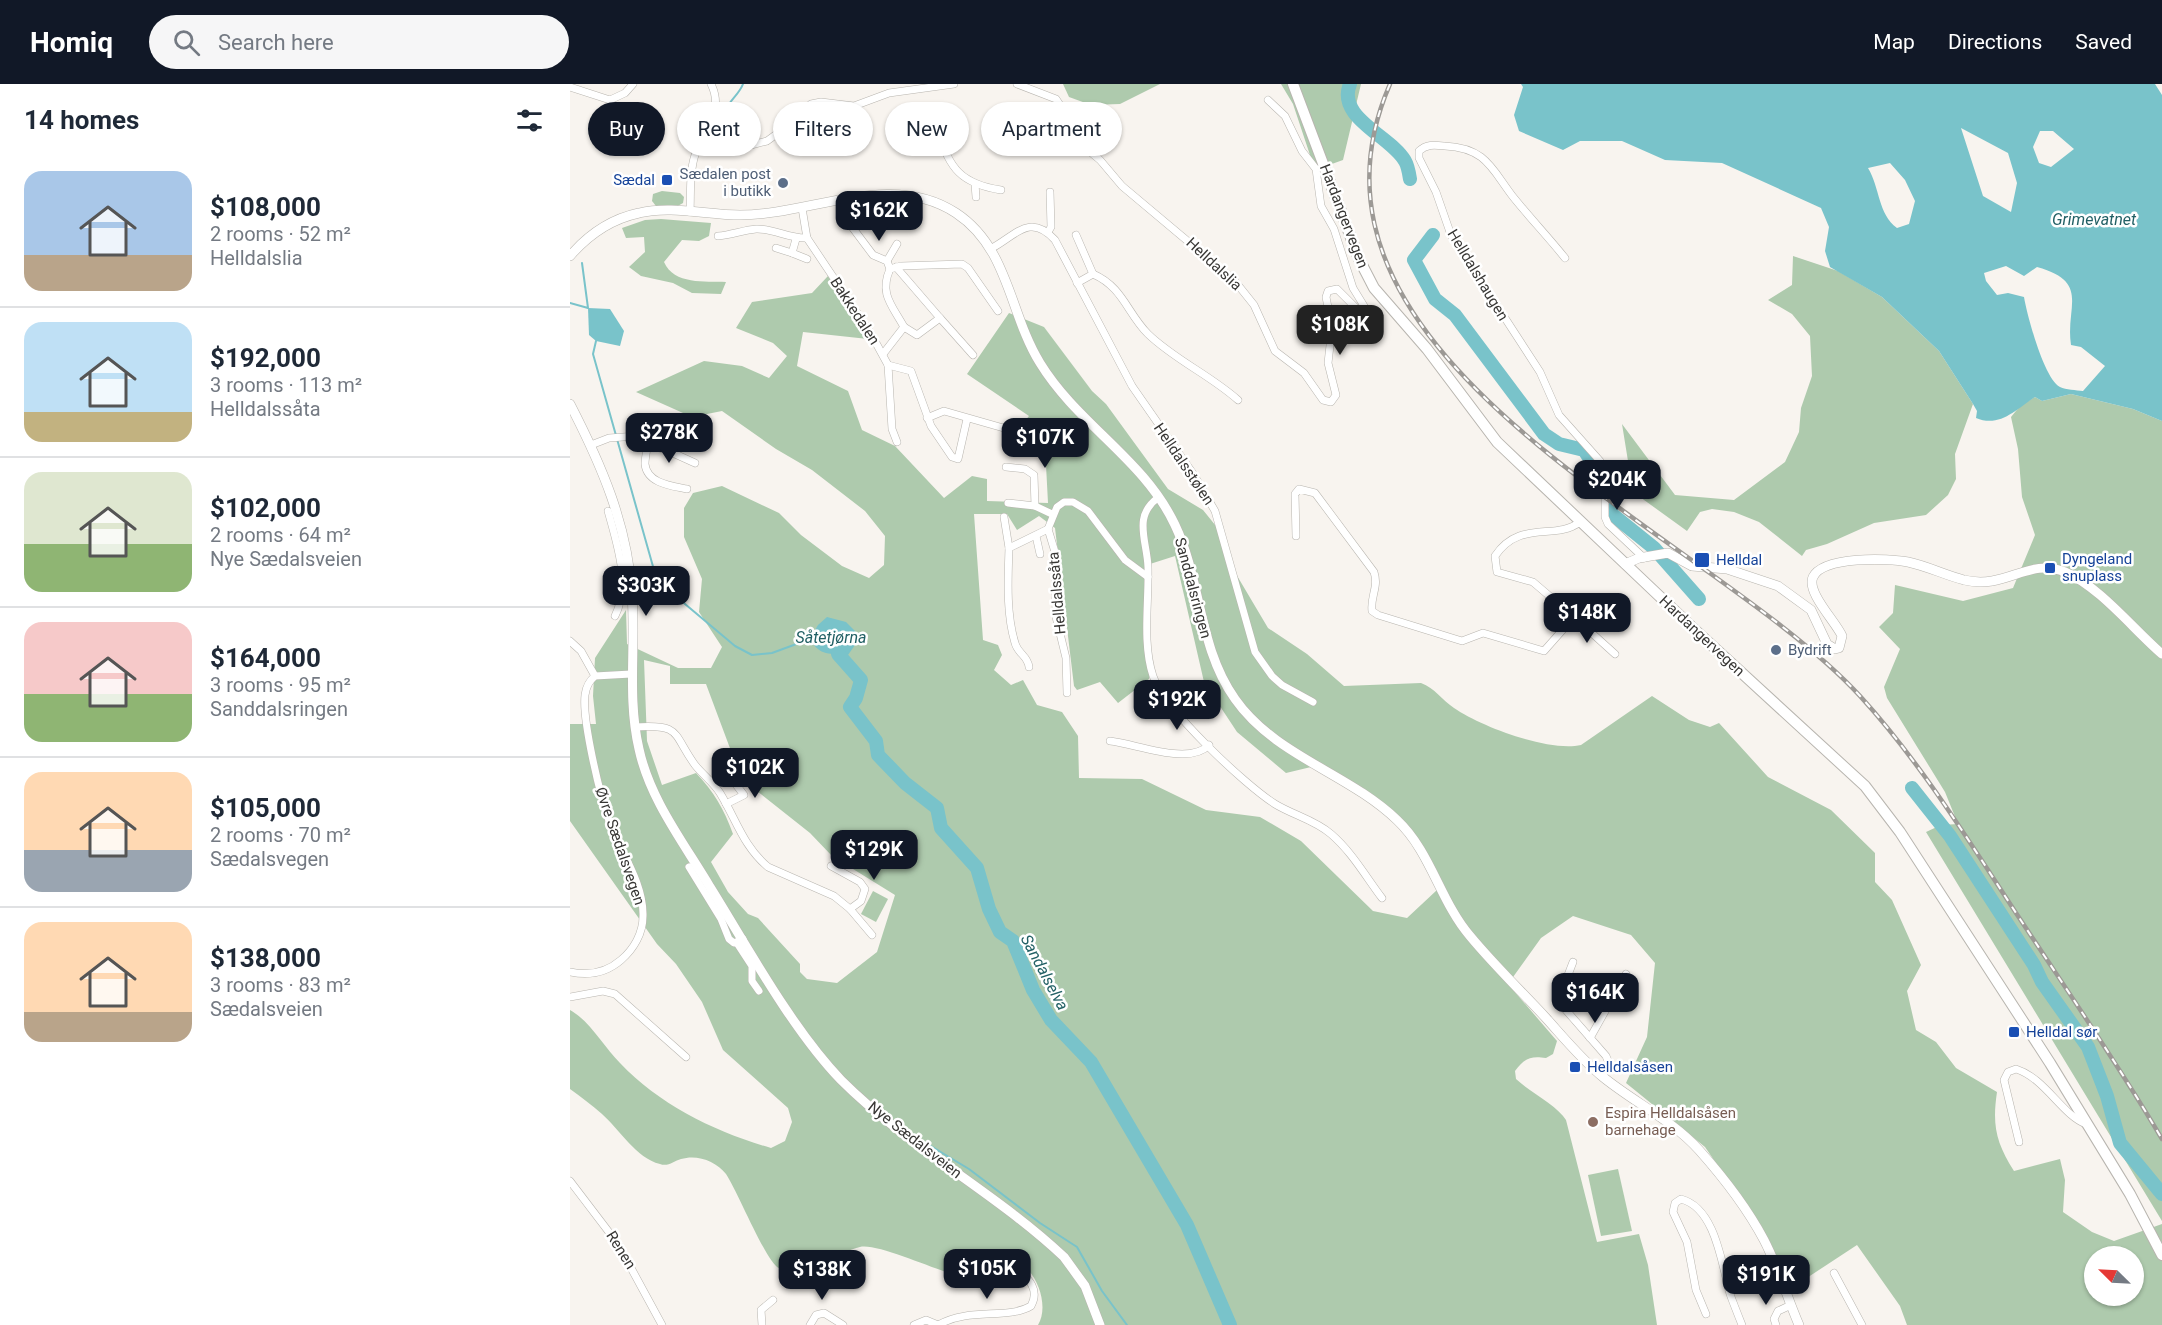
<!DOCTYPE html>
<meta charset="utf-8">
<style>
:root{--surface:#fff;--page:#f6f6f7;--text:#1f2937;--muted:#747a83;--line:#e0e1e3;--accent:#111827}
body{margin:0;font-family:Roboto,sans-serif;background:var(--page);color:var(--text);height:100vh;display:flex;flex-direction:column;font-size:22px;white-space:nowrap}
*{box-sizing:border-box;margin:0}
p{font-size:20px;color:var(--muted)}
.icon{flex:none;width:33px;height:33px;fill:none;stroke:currentColor;stroke-width:2;stroke-linecap:round;stroke-linejoin:round}
.map{position:relative;flex:1;overflow:hidden}
.details{display:flex;flex-direction:column;background:var(--surface);width:570px}
.details>*{flex:none}
.top-card{position:absolute;left:18px;top:18px;width:570px;height:54px;display:flex;gap:12px}
.needle{width:39px;rotate:294deg}
.tools{position:absolute;left:1514px;top:1162px;display:grid;gap:12px}
.tools a{display:grid;place-items:center;width:60px;height:60px;border-radius:50%;background:var(--surface);box-shadow:0 2px 4px #0004;font-size:30px}
.price{position:absolute;translate:-50% -51px;padding:0 14px;border-radius:12px;background:var(--accent);color:#fff;font-size:20px;line-height:39px;filter:drop-shadow(0 2px 3px #0008)}
.price::after{content:'';position:absolute;left:50%;top:36px;width:18px;height:14px;margin-left:-9px;background:inherit;clip-path:polygon(0 0,100% 0,50% 100%)}
.price.current{background:#222;color:#fff}
ul{padding:0;list-style:none}
li{display:flex;align-items:center;gap:18px;height:150px;padding:0 24px}
li+li{border-top:2px solid var(--line)}
li span{display:grid;place-items:center;flex:none;width:168px;height:120px;border-radius:18px;color:#555}
li>.icon{margin-inline-start:auto}
span .icon{width:72px;height:72px;fill:#fffc;stroke-width:1}
li b{font-size:26px}
h2{display:flex;justify-content:space-between;align-items:center;height:72px;padding:0 24px;font-size:26px}
.pill{padding:0 21px;border-radius:27px;background:var(--surface);box-shadow:0 2px 4px #0004;font-size:21px;line-height:54px}
.pill.current{background:var(--accent);color:#fff}
header{display:flex;align-items:center;gap:36px;box-sizing:border-box;height:84px;padding:0 30px;background:var(--accent);color:#fff}
header strong{font-size:28px}
nav{display:flex;gap:33px;margin-inline-start:auto;font-size:21px}
.search{width:420px;height:54px;background:var(--page);display:flex;align-items:center;gap:15px;box-sizing:border-box;padding:0 21px;border-radius:33px;color:var(--muted);font-size:22px}
main{display:flex;flex:1;min-height:0}
.map>svg:first-child{display:block}
</style>
<header>
<strong>Homiq</strong>
<div class="search"><svg class="icon" aria-label="search" viewBox="0 0 24 24"><circle cx="10" cy="10" r="6"/><path d="M15 15l6 6"/></svg>Search here</div>
<nav><a>Map</a><a>Directions</a><a>Saved</a></nav>
</header>
<main>
<section class="details">
<h2>14 homes<svg class="icon" aria-label="filters" viewBox="0 0 24 24"><path d="M4 7h16M4 17h16"/><circle cx="9" cy="7" r="2"/><circle cx="15" cy="17" r="2"/></svg></h2>
<ul>
<li><span style="background:linear-gradient(#a9c7e8 70%,#b9a48a 0)"><svg class="icon" aria-label="home" viewBox="0 0 24 24"><path d="M3 11l9-7 9 7M6 9v11h12V9"/></svg></span><div><b>$108,000</b><p>2 rooms · 52 m²</p><p>Helldalslia</p></div></li>
<li><span style="background:linear-gradient(#bfe0f5 75%,#c2b280 0)"><svg class="icon" aria-label="home" viewBox="0 0 24 24"><path d="M3 11l9-7 9 7M6 9v11h12V9"/></svg></span><div><b>$192,000</b><p>3 rooms · 113 m²</p><p>Helldalssåta</p></div></li>
<li><span style="background:linear-gradient(#dfe7d0 60%,#8fb573 0)"><svg class="icon" aria-label="home" viewBox="0 0 24 24"><path d="M3 11l9-7 9 7M6 9v11h12V9"/></svg></span><div><b>$102,000</b><p>2 rooms · 64 m²</p><p>Nye Sædalsveien</p></div></li>
<li><span style="background:linear-gradient(#f6c9c9 60%,#8fb573 0)"><svg class="icon" aria-label="home" viewBox="0 0 24 24"><path d="M3 11l9-7 9 7M6 9v11h12V9"/></svg></span><div><b>$164,000</b><p>3 rooms · 95 m²</p><p>Sanddalsringen</p></div></li>
<li><span style="background:linear-gradient(#ffd9b3 65%,#9aa5b1 0)"><svg class="icon" aria-label="home" viewBox="0 0 24 24"><path d="M3 11l9-7 9 7M6 9v11h12V9"/></svg></span><div><b>$105,000</b><p>2 rooms · 70 m²</p><p>Sædalsvegen</p></div></li>
<li><span style="background:linear-gradient(#ffd9b3 75%,#b9a48a 0)"><svg class="icon" aria-label="home" viewBox="0 0 24 24"><path d="M3 11l9-7 9 7M6 9v11h12V9"/></svg></span><div><b>$138,000</b><p>3 rooms · 83 m²</p><p>Sædalsveien</p></div></li>
</ul>
</section>
<div class="map">
<svg width="1592" height="1241" viewBox="0 0 1592 1241">
<rect width="100%" height="100%" fill="#f8f4ef"/>
<g fill="#aecaad" fill-rule="evenodd">
<path d="M493 0H590L550 20 521 21 499 13Z"/>
<path d="M711 0H791L773 76 745 86 723 20Z"/>
<path d="M92 107 110 109 114 113 113 119 106 123 86 122 82 117 83 110Z"/>
<path d="M91 135 141 139 139 152 129 157 112 156 94 178C104 201 135 197 156 198L151 210 122 209 103 199 71 192 59 183 75 168 74 153 56 154 52 144 75 136Z"/>
<path d="M1223 172 1268 187 1312 213 1369 267 1403 320 1385 370 1386 395 1378 411 1356 431 1304 439 1257 460 1236 466 1232 472 1189 438 1164 428 1142 425 1130 428 1117 447 1063 408 1052 340 1105 411 1164 416 1215 378 1229 348 1231 324 1242 292 1240 252 1222 230 1198 216 1222 201Z"/>
<path d="M258 192 298 255 233 248 227 282 278 307 292 346 325 362 374 414 402 392 417 395V417L478 419 475 362 442 352 459 332 397 290 439 229 474 243 522 307 536 320 598 405 633 426 654 452 666 490 698 544 737 570 774 602 851 599C865 604 872 616 884 624 912 643 978 668 1011 661L1082 612 1119 636 1140 643 1149 639 1198 693 1261 726 1305 769V798L1322 816 1351 881 1337 907 1346 946 1366 958 1386 984 1427 1008C1422 1041 1426 1059 1444 1087L1490 1075 1495 1096 1493 1128 1522 1148 1544 1157 1592 1140V1241H1337L1330 1222 1287 1161 1220 1205 1189 1142 1135 1063 1056 999 1077 953 1085 879 1061 851 1003 832 971 854 938 900 987 957 983 970 976 974C960 972 955 974 945 987L946 995C961 1009 988 1022 996 1036L1027 1158 1069 1150 1078 1181 1087 1241H468C481 1220 464 1178 439 1175 415 1173 418 1198 386 1191 365 1186 307 1159 290 1163 260 1170 243 1195 209 1184 197 1180 167 1106 156 1090 146 1077 127 1070 111 1075 104 1077 98 1083 90 1080 66 1074 50 1046 32 1030 22 1021 11 1013 0 1005V926C20 937 34 963 50 979 90 1021 145 1048 201 1064L215 1057 222 1038 218 1024 153 966 132 918 106 880 87 860 0 737V640H26L23 612 25 574 56 526 57 560 108 584H141L152 563 129 528 132 495 114 453V424L123 409 152 402 209 429 231 451 272 482 299 494 314 481 315 452 295 427 242 386 206 365 152 327 122 333 66 308 134 277 172 282 199 294 217 272 203 259 166 244 182 218 242 209ZM404 430H437L447 446 469 432 485 444 504 602 507 606 530 598 548 619 579 595 580 480 605 472 634 598 667 648 716 689 741 683 828 733 867 806 837 834 803 827 731 757 690 733 636 726 572 695 509 694 508 652 492 628 467 621 453 596 441 601 424 586 432 571 428 561 413 556ZM74 576 100 582V600H136L167 683 187 707 240 749 262 772 325 811 307 868 267 899 237 895 230 888V880L188 834 178 830 158 808 141 778 163 750C154 725 144 708 126 689L92 701 77 657ZM1524 1173H1563V1212H1524Z"/>
<path d="M1501 310 1563 325 1592 337V1137L1356 748 1371 741 1388 740 1375 708 1317 614 1314 603 1330 565 1309 543 1323 529 1325 501 1393 517 1443 504 1465 451 1452 413 1448 365 1441 333 1450 322 1465 313 1472 317Z"/>
<path d="M303 807 318 815 306 838 291 830Z"/>
<path d="M1048 1085 1062 1147 1031 1152 1018 1091Z"/>
</g>
<g fill="#79c3ca" fill-rule="evenodd">
<path d="M951 0H1585L1592 11V337L1563 325 1501 310 1472 317 1465 313C1446 325 1430 344 1406 334L1407 327 1403 320 1369 267 1312 213 1260 183 1255 167 1259 143 1251 124 1152 79 1095 76 1052 57H1010L993 66 949 47 944 31 953 3ZM1391 44 1438 69 1447 99 1441 128 1413 112ZM1470 47H1483L1504 65 1481 83 1469 79 1463 63ZM1320 79 1335 96 1345 117 1339 140 1327 144C1308 130 1310 104 1298 84ZM1436 182 1454 192 1467 183C1521 198 1495 223 1501 261L1511 263 1535 282 1513 307C1506 306 1496 306 1490 303 1474 295 1457 231 1454 213L1438 209 1427 211 1416 197 1414 189Z"/>
<path d="M18 224 40 225 54 247 50 262 26 257 19 251Z"/>
<path d="M257 533 276 538 287 549 285 561 278 571C260 569 250 573 240 555L248 541Z"/>
</g>
<g fill="none" stroke-linecap="round" stroke-linejoin="round">
<g stroke="#79c3ca" stroke-width="2">
<path d="M155 28C159 16 169 11 173 0"/>
<path d="M0 219 18 224 12 179"/>
<path d="M26 257 23 270 84 486 115 520 165 562 182 571 202 569 240 555"/>
<path d="M359 1061 399 1085 470 1139 507 1163 532 1207 557 1241"/>
</g>
<g stroke="#79c3ca" stroke-width="14">
<path d="M780 0C766 34 821 52 835 77 838 82 839 89 840 95"/>
<path d="M863 151 844 176 865 215 885 231 974 350 989 360 1014 366 1029 388 1039 397 1038 420 1043 431 1084 464 1129 515"/>
<path d="M268 570 291 596 286 614 280 623 306 657 308 671 335 699 367 724 371 744 407 784 419 825 430 848 443 857 463 906 481 936 521 978 617 1141 660 1241"/>
<path d="M1342 704 1380 752 1464 881 1472 898 1518 963 1537 1012 1550 1059 1592 1110"/>
</g>
<defs>
<g id="street">
<path d="M447 0 486 15 490 21 494 43 501 52 530 76 552 102 664 196 684 221 705 267 734 289 753 316 761 318 766 311 758 279 762 244 756 213 758 207 767 205 793 231 802 235 783 204 764 145 751 122 746 85 732 67 715 32 698 16"/>
<path d="M0 3 40 16 55 9 63 0"/>
<path d="M368 47C379 85 392 100 431 106"/>
<path d="M136 51 156 59 181 61 197 57 208 49 241 20 251 18 284 22 319 9 384 0"/>
<path d="M405 100 406 113"/>
<path d="M232 124 237 154 300 248 318 281 322 345 327 358"/>
<path d="M120 128C121 110 119 89 125 71 133 46 155 28 141 0"/>
<path d="M279 139 303 171 317 177 320 185"/>
<path d="M478 148 481 143 480 108"/>
<path d="M506 151 523 190"/>
<path d="M148 152C161 151 174 146 186 145 203 144 219 155 237 154"/>
<path d="M206 164 222 169 226 155"/>
<path d="M422 164C445 152 460 128 485 156L562 302 624 391 645 427 685 568 702 592 712 601 743 618"/>
<path d="M222 169 237 175"/>
<path d="M995 174C979 154 961 135 944 114 922 86 917 64 875 62 864 61 857 60 849 67V74L866 108 881 151 970 288 989 331 1030 377 1035 403V433L1038 440 1074 474"/>
<path d="M317 177 327 160"/>
<path d="M326 183 370 234 347 251 334 243"/>
<path d="M507 199 523 190C553 203 557 229 578 250 605 276 640 291 668 316"/>
<path d="M370 234 403 271"/>
<path d="M313 270 334 243C322 221 309 210 320 185L331 182 392 180 398 184 428 227"/>
<path d="M318 281 341 287 361 342 382 373 388 375 397 335"/>
<path d="M357 334 374 327 437 345"/>
<path d="M21 361 39 354 67 352 77 361C77 367 75 374 75 380 77 400 103 402 117 405"/>
<path d="M77 361 94 365 125 379"/>
<path d="M436 383 455 385 464 391 465 422 482 430"/>
<path d="M589 413C562 432 577 456 578 483 579 518 572 559 583 592 594 625 675 701 705 720 723 731 745 736 761 750 782 768 796 793 812 814"/>
<path d="M438 419 465 422"/>
<path d="M38 427C47 460 61 500 45 532"/>
<path d="M434 433 439 464"/>
<path d="M466 452 470 470"/>
<path d="M726 452 725 410 729 405 745 409 804 488C809 503 800 513 802 527L808 531 892 557 913 549 974 567 1004 533 963 498 927 488 925 472C950 435 985 457 1010 438"/>
<path d="M1004 533 1045 570"/>
<path d="M0 557 11 567 25 592"/>
<path d="M459 583C458 572 448 570 445 559 436 529 438 495 439 464L478 445"/>
<path d="M497 609 496 574 486 533 485 468 478 445 487 423 494 418H503L518 427 555 476 578 493"/>
<path d="M65 643C112 640 102 649 125 681 133 691 143 698 150 709 166 735 173 762 198 783L264 812 280 825 302 851"/>
<path d="M540 657C567 660 619 682 639 661"/>
<path d="M156 720 174 711 164 698"/>
<path d="M261 782 290 798 295 805 291 817 280 825"/>
<path d="M119 783 151 835 159 855 164 859 173 855"/>
<path d="M167 859 182 882V897L189 907"/>
<path d="M1003 878 988 917 1036 972 1039 979 1032 992"/>
<path d="M0 888C19 892 36 889 51 876 64 865 73 849 73 832 74 799 50 767 39 737 30 711 12 637 15 611 16 603 19 597 25 592L61 590"/>
<path d="M0 913 33 907 45 910 116 973"/>
<path d="M1020 954 1056 890"/>
<path d="M1449 1058 1434 996 1438 988 1446 985C1475 994 1492 1031 1516 1040"/>
<path d="M0 1097 48 1160 92 1241"/>
<path d="M1264 1189 1292 1241"/>
<path d="M1136 1230 1126 1206 1117 1158 1103 1128 1105 1119 1111 1115C1146 1124 1152 1182 1160 1210 1164 1221 1168 1231 1172 1241"/>
<path d="M192 1241 191 1226 203 1216"/>
<path d="M240 1241 246 1231 254 1229 273 1241"/>
<path d="M344 1241 356 1236 368 1241"/>
<path d="M368 1241C400 1223 437 1236 461 1222 470 1206 459 1195 447 1184"/>
<path d="M1206 1241 1204 1235 1208 1227 1221 1221"/>
</g>
<g id="secondary">
<path d="M0 172C18 151 41 135 69 129 101 121 137 131 170 131 240 131 322 86 386 129 439 164 439 229 470 279 508 341 574 375 605 441 632 498 628 563 665 615 705 672 778 689 827 736 861 768 870 817 900 852 924 881 951 907 976 934 994 954 1012 976 1033 993 1065 1019 1102 1036 1129 1066 1153 1093 1177 1124 1194 1156 1208 1183 1217 1213 1229 1241"/>
<path d="M0 320C32 382 57 440 62 510 66 562 57 614 69 665 80 716 114 759 140 803 178 864 222 945 271 996 338 1063 425 1108 494 1173L515 1202 530 1241"/>
<path d="M1055 480 1069 474 1098 469 1122 482 1157 485 1208 502 1241 526 1257 560 1265 565 1269 564 1272 552C1266 538 1236 508 1243 493 1253 472 1318 474 1338 478 1357 482 1375 491 1394 496 1437 506 1458 473 1495 488 1529 502 1564 546 1592 570"/>
</g>
<path id="primary" d="M723 0 789 175 804 204 857 265 927 358 1125 546 1295 702 1330 748 1480 979 1560 1110 1592 1171"/>
</defs>
<use href="#street" stroke="#b8b5af" stroke-width="8"/>
<use href="#secondary" stroke="#b8b5af" stroke-width="10"/>
<use href="#primary" stroke="#b8b5af" stroke-width="12"/>
<use href="#street" stroke="#fff" stroke-width="7"/>
<use href="#secondary" stroke="#fff" stroke-width="9"/>
<use href="#primary" stroke="#fff" stroke-width="10"/>
<defs>
<path id="rail" d="M820 0C699 278 1142 450 1290 612 1352 680 1400 759 1450 835 1498 908 1548 980 1592 1055"/>
</defs>
<use href="#rail" stroke="#9c9995" stroke-width="4.5"/>
<use href="#rail" stroke="#fff" stroke-width="2" stroke-dasharray="7" stroke-linecap="butt"/>
</g>
<g fill="#1a4fb4" stroke="#fff" stroke-width="2">
<rect x="91" y="90" width="12" height="12" rx="3"/>
<rect x="1124" y="468" width="16" height="16" rx="3"/>
<rect x="1474" y="478" width="12" height="12" rx="3"/>
<rect x="1438" y="942" width="12" height="12" rx="3"/>
<rect x="999" y="977" width="12" height="12" rx="3"/>
</g>
<g fill="#5c6f8a" stroke="#fff" stroke-width="2">
<circle cx="213" cy="99" r="6"/>
<circle cx="1206" cy="566" r="6"/>
</g>
<circle fill="#8d6e63" stroke="#fff" stroke-width="2" cx="1023" cy="1038" r="6"/>
<g text-anchor="middle" stroke-width="5" stroke-linejoin="round" paint-order="stroke">
<g font-size="15" fill="#4e5e75" stroke="#fff" text-anchor="end">
<text x="201" y="95">Sædalen post<tspan x="201" dy="17">i butikk</tspan></text>
<text x="1218" y="571" text-anchor="start">Bydrift</text>
</g>
<g font-size="15" fill="#164399" stroke="#fff" text-anchor="start">
<text x="85" y="101" text-anchor="end">Sædal</text>
<text x="1492" y="480">Dyngeland<tspan x="1492" dy="17">snuplass</tspan></text>
<text x="1146" y="481">Helldal</text>
<text x="1456" y="953">Helldal sør</text>
<text x="1017" y="988">Helldalsåsen</text>
</g>
<g font-size="15" fill="#383735" stroke="#fff">
<text transform="translate(774 132) rotate(69)" y="5">Hardangervegen</text>
<text transform="translate(644 180) rotate(43)" y="5">Helldalslia</text>
<text transform="translate(908 191) rotate(59)" y="5">Helldalshaugen</text>
<text transform="translate(285 227) rotate(57)" y="5">Bakkedalen</text>
<text transform="translate(614 380) rotate(56)" y="5">Helldalsstølen</text>
<text transform="translate(623 504) rotate(75)" y="5">Sanddalsringen</text>
<text transform="translate(487 509) rotate(-95)" y="5">Helldalssåta</text>
<text transform="translate(1132 552) rotate(43)" y="5">Hardangervegen</text>
<text transform="translate(50 762) rotate(71)" y="5">Øvre Sædalsvegen</text>
<text transform="translate(345 1056) rotate(38)" y="5">Nye Sædalsveien</text>
<text transform="translate(51 1166) rotate(58)" y="5">Renen</text>
</g>
<g font-size="15" fill="#785e54" stroke="#fff" text-anchor="start">
<text x="1035" y="1034">Espira Helldalsåsen<tspan x="1035" dy="17">barnehage</tspan></text>
</g>
<g font-size="16" font-style="italic" fill="#226065" stroke="#fff">
<text x="1524" y="141">Grimevatnet</text>
<text x="261" y="559">Såtetjørna</text>
<text transform="translate(475 888) rotate(62)" y="6">Sandalselva</text>
</g>
</g>
</svg>
<div class="tools">
<a><svg class="needle" viewBox="-14 -14 28 28"><path d="M0-13l5 13h-10z" fill="#e53935"/><path d="M0 13l5-13h-10z" fill="#747a83"/></svg></a>
</div>
<b class="price" style="left:309px;top:158px">$162K</b>
<b class="price current" style="left:770px;top:272px">$108K</b>
<b class="price" style="left:99px;top:380px">$278K</b>
<b class="price" style="left:475px;top:385px">$107K</b>
<b class="price" style="left:1047px;top:427px">$204K</b>
<b class="price" style="left:76px;top:533px">$303K</b>
<b class="price" style="left:1017px;top:560px">$148K</b>
<b class="price" style="left:607px;top:647px">$192K</b>
<b class="price" style="left:185px;top:715px">$102K</b>
<b class="price" style="left:304px;top:797px">$129K</b>
<b class="price" style="left:1025px;top:940px">$164K</b>
<b class="price" style="left:417px;top:1216px">$105K</b>
<b class="price" style="left:252px;top:1217px">$138K</b>
<b class="price" style="left:1196px;top:1222px">$191K</b>
<div class="top-card">
<a class="pill current">Buy</a>
<a class="pill">Rent</a>
<a class="pill">Filters</a>
<a class="pill">New</a>
<a class="pill">Apartment</a>
</div>
</div>
</main>
